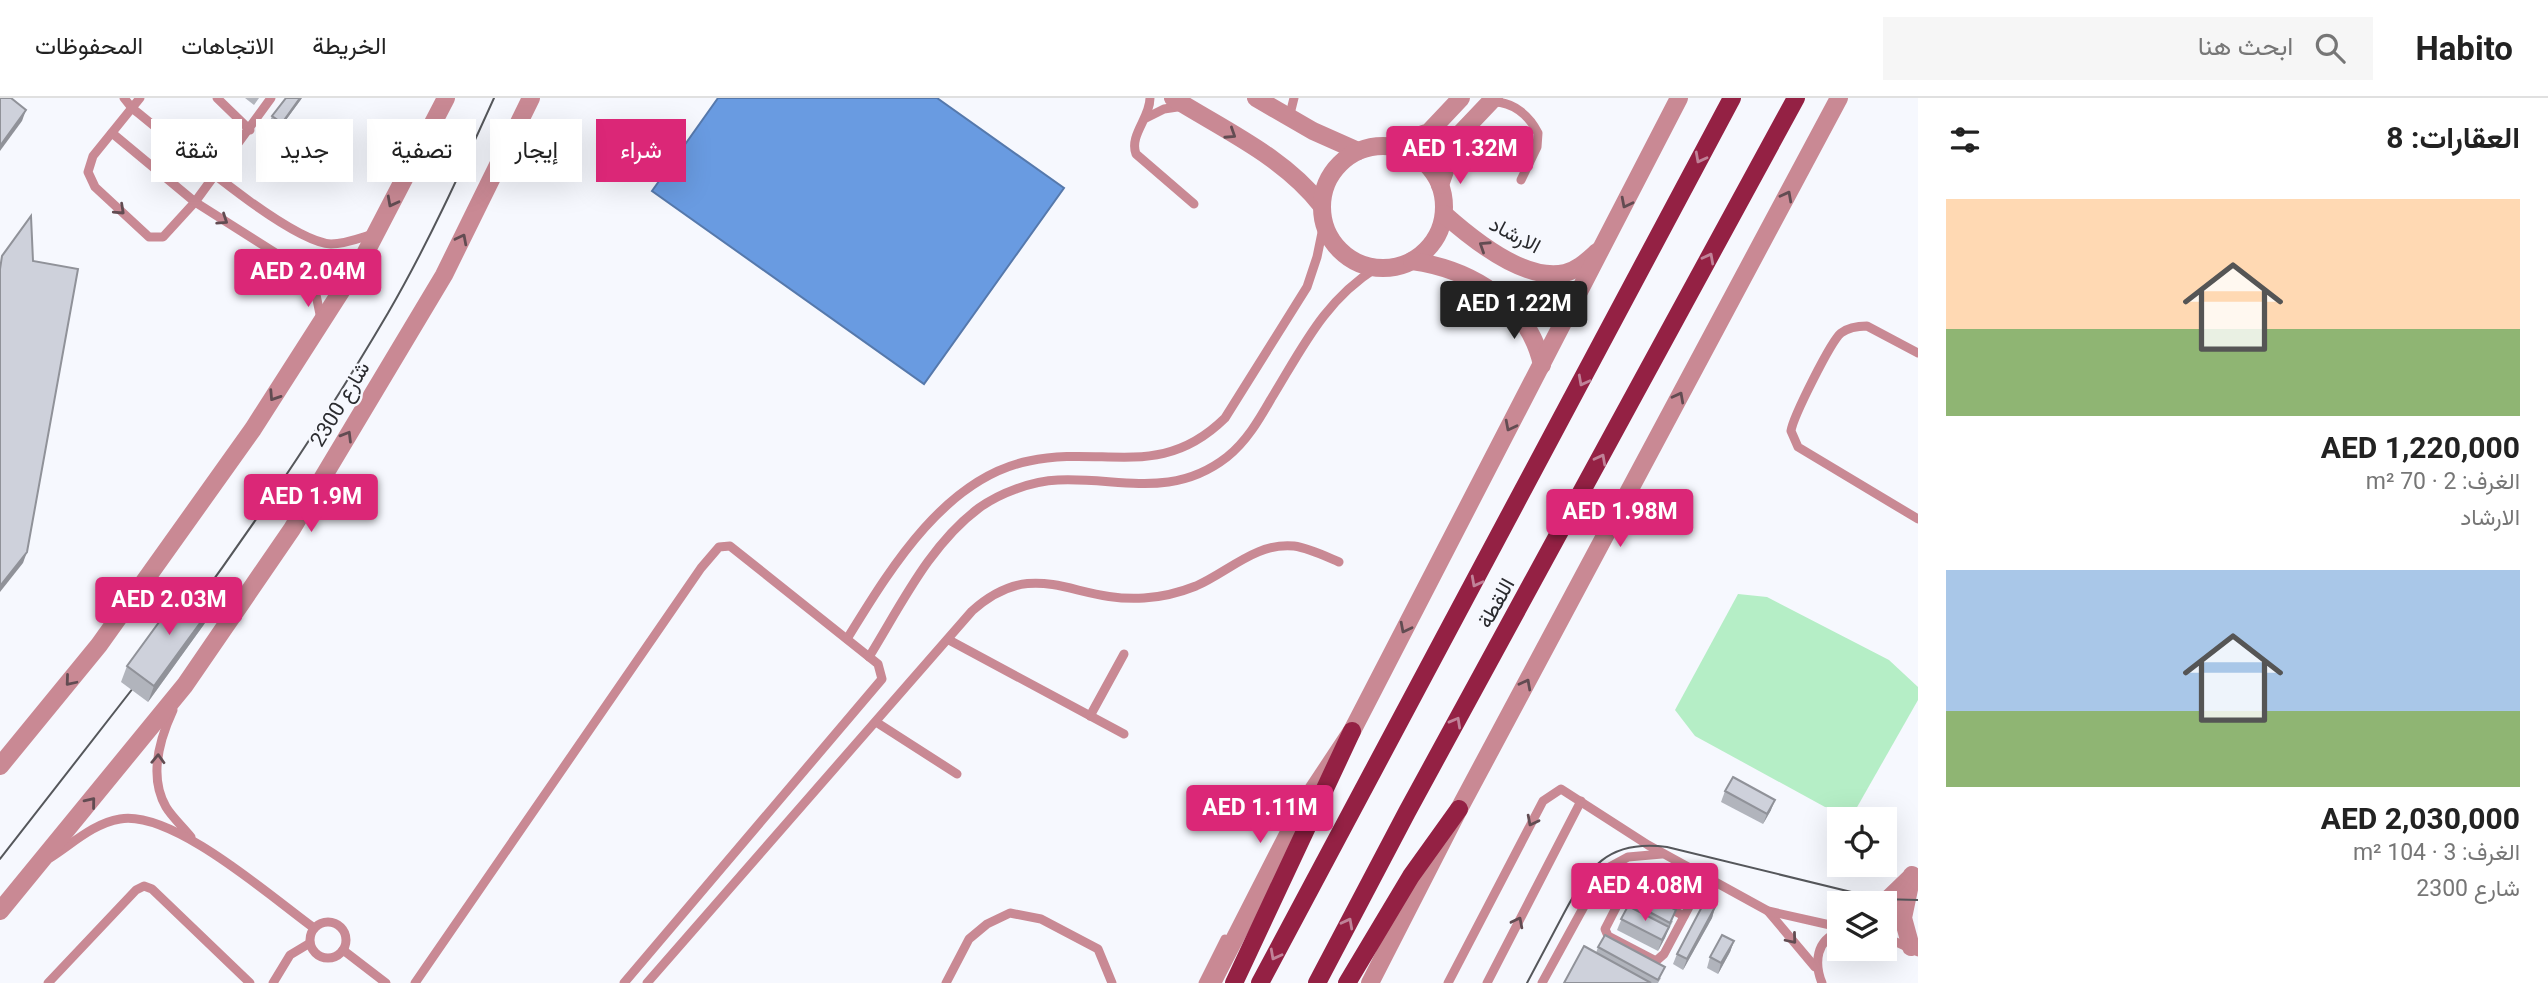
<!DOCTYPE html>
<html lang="ar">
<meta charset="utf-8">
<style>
:root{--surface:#fff;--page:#f6f6f6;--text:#222;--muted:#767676;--line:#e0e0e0;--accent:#db2777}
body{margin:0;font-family:Roboto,Vazirmatn,sans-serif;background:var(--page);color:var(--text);direction:rtl;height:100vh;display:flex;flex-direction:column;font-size:26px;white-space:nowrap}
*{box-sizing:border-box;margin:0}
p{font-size:23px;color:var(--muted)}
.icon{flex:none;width:38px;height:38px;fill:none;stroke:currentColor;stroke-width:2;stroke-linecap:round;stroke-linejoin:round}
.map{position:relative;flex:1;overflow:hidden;direction:ltr}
.drawer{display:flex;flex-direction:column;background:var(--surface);width:630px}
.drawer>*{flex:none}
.banner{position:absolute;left:21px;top:21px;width:665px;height:63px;direction:rtl;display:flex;gap:14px}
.tools{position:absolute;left:1827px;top:709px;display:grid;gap:14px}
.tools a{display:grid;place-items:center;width:70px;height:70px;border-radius:0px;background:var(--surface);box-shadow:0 7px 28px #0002;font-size:35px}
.price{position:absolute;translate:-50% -60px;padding:0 16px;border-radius:7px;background:var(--accent);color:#fff;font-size:23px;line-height:46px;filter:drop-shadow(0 2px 4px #0008)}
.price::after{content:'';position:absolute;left:50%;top:42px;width:21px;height:16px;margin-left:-10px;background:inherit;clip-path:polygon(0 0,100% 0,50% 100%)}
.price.active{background:#222;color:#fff}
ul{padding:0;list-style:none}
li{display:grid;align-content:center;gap:14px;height:371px;padding:0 28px}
li span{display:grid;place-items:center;height:217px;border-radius:0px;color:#555}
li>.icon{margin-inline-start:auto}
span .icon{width:126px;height:126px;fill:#fffc;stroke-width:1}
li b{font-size:30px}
h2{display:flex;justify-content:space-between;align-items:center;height:84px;padding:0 28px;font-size:30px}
.tag{padding:0 24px;border-radius:0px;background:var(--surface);box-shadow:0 7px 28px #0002;font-size:24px;line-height:63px}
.tag.active{background:var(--accent);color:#fff}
header{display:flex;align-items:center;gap:42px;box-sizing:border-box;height:98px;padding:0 35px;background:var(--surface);border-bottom:2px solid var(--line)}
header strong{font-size:33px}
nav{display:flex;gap:38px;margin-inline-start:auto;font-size:24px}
.search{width:490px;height:63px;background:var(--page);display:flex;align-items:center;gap:18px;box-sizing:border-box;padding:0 24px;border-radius:0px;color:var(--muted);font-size:26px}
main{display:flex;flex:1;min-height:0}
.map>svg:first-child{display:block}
</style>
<header>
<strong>Habito</strong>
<div class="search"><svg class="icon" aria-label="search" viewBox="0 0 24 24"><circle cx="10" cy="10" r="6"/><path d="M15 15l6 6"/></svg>ابحث هنا</div>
<nav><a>الخريطة</a><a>الاتجاهات</a><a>المحفوظات</a></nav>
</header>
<main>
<section class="drawer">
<h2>العقارات: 8<svg class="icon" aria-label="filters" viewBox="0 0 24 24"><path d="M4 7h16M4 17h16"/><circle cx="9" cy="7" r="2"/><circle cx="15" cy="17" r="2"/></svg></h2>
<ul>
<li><span style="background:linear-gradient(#ffd9b3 60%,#8fb573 0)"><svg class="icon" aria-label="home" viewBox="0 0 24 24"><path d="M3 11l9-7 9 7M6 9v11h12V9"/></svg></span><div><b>AED 1,220,000</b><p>الغرف: 2 · 70 m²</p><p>الارشاد</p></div></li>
<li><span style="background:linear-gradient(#a9c7e8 65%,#8fb573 0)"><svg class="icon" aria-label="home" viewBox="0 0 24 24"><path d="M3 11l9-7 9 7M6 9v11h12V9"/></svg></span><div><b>AED 2,030,000</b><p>الغرف: 3 · 104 m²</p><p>شارع 2300</p></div></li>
</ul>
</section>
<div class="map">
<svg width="1918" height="885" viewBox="0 0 1918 885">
<rect width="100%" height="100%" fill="#f6f8fe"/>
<path fill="#b5eec6" d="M1738 496 1767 499 1889 562 1918 589V602L1856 711 1825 709 1695 638 1675 612Z"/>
<path fill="#699be1" stroke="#5679ac" stroke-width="2" d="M718 0H937L1064 90 924 286 652 93Z"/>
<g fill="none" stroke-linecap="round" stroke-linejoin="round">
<g stroke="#c98994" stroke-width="9">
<path d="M124 0 132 10C170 40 288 144 331 146 345 146 360 140 373 136"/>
<path d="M140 0 93 58 88 74 95 89 149 139H163L195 104 271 0"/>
<path d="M217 0 250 32"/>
<path d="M1150 0C1150 20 1129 37 1136 56L1194 106"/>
<path d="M1492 4C1512 3 1529 17 1538 35L1537 49 1521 82"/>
<path d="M1146 20 1164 11 1184 8"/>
<path d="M1289 20 1294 0"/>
<path d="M112 35 195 104 304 173 315 192 321 221"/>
<path d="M1918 255 1867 228C1858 228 1849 229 1841 235 1831 243 1793 319 1791 333L1798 349 1918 421"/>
<path d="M847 541C889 473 944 380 1029 363 1105 347 1161 383 1225 320L1307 189 1317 159 1324 125"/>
<path d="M949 542 1124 636"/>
<path d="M869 559C900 509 930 446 979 410 1000 395 1032 383 1058 382 1119 379 1172 402 1227 359 1246 344 1259 322 1271 301 1303 249 1324 203 1376 170"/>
<path d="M173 612C160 640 148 678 166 709 172 719 183 729 191 739"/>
<path d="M1090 618 1124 556"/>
<path d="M876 624 957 676"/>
<path d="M50 760C72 746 94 725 120 721 173 712 271 799 314 830"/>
<path d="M1646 797 1636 791 1623 796 1605 831 1608 838 1656 863 1664 856 1705 779"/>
<path d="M1667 809 1684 818"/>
<path d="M1768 813 1815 869"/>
<circle cx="328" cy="842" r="18"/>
<path d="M1885 839 1918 854"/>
<path d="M343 852 386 885"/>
<path d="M48 885 136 792 144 788 152 791 250 885"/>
<path d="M273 885 290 857 310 845"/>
<path d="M415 885 701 470 719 449 730 448 878 566 882 581 624 885"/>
<path d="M647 885 972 513C1036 456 1073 505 1144 500 1161 499 1181 494 1196 488 1228 474 1257 444 1294 448 1309 450 1325 458 1339 464"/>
<path d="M946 885 969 841 987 826 1010 815 1041 821 1098 851 1112 885"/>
<path d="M1203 885 1225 841"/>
<path d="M1448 885 1543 703 1561 691 1648 747 1768 813 1839 829"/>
<path d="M1487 885 1581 703"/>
<path d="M1542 885 1604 772 1628 759 1662 756"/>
<path d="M1822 885C1814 865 1816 842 1839 834"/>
</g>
<g stroke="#c98994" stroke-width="18">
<path d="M1173 0C1224 32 1284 59 1321 107"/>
<path d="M1256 0 1313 33 1358 53"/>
<path d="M1391 47 1429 34 1461 0"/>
<circle cx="1383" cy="109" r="61"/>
<path d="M1440 87 1457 39 1494 0"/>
<path d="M1444 116C1472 141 1525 184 1565 175 1578 172 1587 163 1597 154"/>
<path d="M1412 163C1471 171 1529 206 1542 267"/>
<path d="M0 668 99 547 253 331 365 156 446 0"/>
<path d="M1884 805 1911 779"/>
<path d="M0 813 185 587 292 431 444 177 531 0"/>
<path d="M1911 849 1903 820 1912 777"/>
<path d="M1212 885 1303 707 1352 633 1679 0"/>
<path d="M1370 885 1459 711 1839 0"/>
</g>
<g stroke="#942144" stroke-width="18">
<path d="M1234 885 1352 633"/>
<path d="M1260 885 1732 0"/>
<path d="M1317 885 1407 714 1796 0"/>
<path d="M1347 885 1411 778 1459 711"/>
</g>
<g stroke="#55575b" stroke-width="2">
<path d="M188 517C259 420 327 319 388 215 428 146 461 73 494 0"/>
<path d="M0 761 144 576"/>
<path d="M1527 885C1539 862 1551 840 1563 817 1588 770 1607 741 1667 749L1880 801 1918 802"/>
</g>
</g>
<g fill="#b1b4bc">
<path d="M245 0H259L254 7Z"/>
<path d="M302 0 280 30 270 23 272 18Z"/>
<path d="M205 525 148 604 121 584 127 568Z"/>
<path d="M1725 693 1771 712 1763 726 1721 704Z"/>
<path d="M1629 803 1673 823 1658 853 1617 832Z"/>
<path d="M1715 809 1712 820 1683 872 1673 866 1677 856Z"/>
<path d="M1734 843 1730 854 1718 876 1707 870 1710 859Z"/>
<path d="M1598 849 1661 880 1658 885H1564L1596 855Z"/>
</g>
<g fill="#909299">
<path d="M300 0H302L280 30 282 25Z"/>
<path d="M26 12 22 23 0 53V48Z"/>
<path d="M27 454 23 465 0 494V488Z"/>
<path d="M211 510 205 525 148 604 154 588Z"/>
<path d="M1775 702 1771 712 1763 726 1767 716Z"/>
<path d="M1715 809 1712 820 1683 872 1687 861Z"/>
<path d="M1676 812 1665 840 1658 853 1662 842Z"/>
<path d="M1734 843 1730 854 1718 876 1721 865Z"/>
</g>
<g fill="#ced1db" stroke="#909299" stroke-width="2">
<path d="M0 0H11L26 12 0 48Z"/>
<path d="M286 0H300L282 25 272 18Z"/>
<path d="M31 118 33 163 78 171 27 454 0 488V171L2 158Z"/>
<path d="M184 490 211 510 154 588 127 568Z"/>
<path d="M1733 679 1775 702 1767 716 1725 693Z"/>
<path d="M1636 791 1676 812 1670 825 1629 803Z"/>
<path d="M1705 803 1715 809 1687 861 1677 856Z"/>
<path d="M1628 808 1669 829 1662 842 1621 821Z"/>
<path d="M1605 837 1665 869 1658 882 1598 849Z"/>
<path d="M1722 837 1734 843 1721 865 1710 859Z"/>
<path d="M1584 848 1651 885H1564Z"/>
</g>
<defs><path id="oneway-chevron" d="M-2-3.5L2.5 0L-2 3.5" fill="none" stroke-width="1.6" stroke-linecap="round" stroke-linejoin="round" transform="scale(1.75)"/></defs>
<g stroke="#624c52">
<use href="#oneway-chevron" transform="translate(1231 36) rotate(33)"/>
<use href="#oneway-chevron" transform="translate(1787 98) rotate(-62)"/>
<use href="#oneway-chevron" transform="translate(392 104) rotate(118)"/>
<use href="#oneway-chevron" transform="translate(1626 105) rotate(117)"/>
<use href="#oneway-chevron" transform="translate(120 112) rotate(43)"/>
<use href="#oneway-chevron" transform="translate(223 122) rotate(34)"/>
<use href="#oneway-chevron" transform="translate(462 141) rotate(-63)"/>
<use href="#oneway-chevron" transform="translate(1484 148) rotate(-147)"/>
<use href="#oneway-chevron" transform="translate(274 298) rotate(123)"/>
<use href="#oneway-chevron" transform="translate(1679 299) rotate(-62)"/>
<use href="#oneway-chevron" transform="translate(1510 328) rotate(117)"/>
<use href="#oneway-chevron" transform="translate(347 338) rotate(-59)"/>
<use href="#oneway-chevron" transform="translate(1405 530) rotate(117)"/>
<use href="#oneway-chevron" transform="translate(70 583) rotate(130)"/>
<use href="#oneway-chevron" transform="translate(1526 586) rotate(-62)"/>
<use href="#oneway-chevron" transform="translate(158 661) rotate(-88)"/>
<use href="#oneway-chevron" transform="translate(91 704) rotate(-51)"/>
<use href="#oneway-chevron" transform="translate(1532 723) rotate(117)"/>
<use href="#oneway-chevron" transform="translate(1518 824) rotate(-63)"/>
<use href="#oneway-chevron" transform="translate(1792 841) rotate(50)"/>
</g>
<g stroke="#c08298">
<use href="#oneway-chevron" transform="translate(1700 60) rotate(118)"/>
<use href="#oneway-chevron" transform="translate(1709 160) rotate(-62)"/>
<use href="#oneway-chevron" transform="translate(1583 283) rotate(118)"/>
<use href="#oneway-chevron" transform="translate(1601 361) rotate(-62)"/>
<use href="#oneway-chevron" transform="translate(1476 484) rotate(118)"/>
<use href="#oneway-chevron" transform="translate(1456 624) rotate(-61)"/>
<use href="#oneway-chevron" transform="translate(1348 825) rotate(-62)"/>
<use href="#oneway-chevron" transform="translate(1275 857) rotate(118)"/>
</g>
<g text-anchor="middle" stroke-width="5" stroke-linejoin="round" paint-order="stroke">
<g font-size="21" fill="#2a2b2f" stroke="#f6f8fe">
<text transform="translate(1515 137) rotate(28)" y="7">الارشاد</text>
<text transform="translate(340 306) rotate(-59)" y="7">شارع 2300</text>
<text transform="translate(1496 505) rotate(-61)" y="7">اللقطة</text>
</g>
</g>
</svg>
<div class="tools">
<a><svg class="icon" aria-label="locate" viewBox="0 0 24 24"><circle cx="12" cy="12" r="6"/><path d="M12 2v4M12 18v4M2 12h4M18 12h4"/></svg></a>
<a><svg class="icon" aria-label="layers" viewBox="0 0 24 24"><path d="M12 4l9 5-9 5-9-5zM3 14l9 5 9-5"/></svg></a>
</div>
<b class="price" style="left:1460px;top:88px">AED 1.32M</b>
<b class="price" style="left:308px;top:211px">AED 2.04M</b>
<b class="price active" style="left:1514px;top:243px">AED 1.22M</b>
<b class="price" style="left:311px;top:436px">AED 1.9M</b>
<b class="price" style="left:1620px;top:451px">AED 1.98M</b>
<b class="price" style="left:169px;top:539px">AED 2.03M</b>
<b class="price" style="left:1260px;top:747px">AED 1.11M</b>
<b class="price" style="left:1645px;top:825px">AED 4.08M</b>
<div class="banner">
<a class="tag active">شراء</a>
<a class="tag">إيجار</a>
<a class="tag">تصفية</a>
<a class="tag">جديد</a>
<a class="tag">شقة</a>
</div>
</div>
</main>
